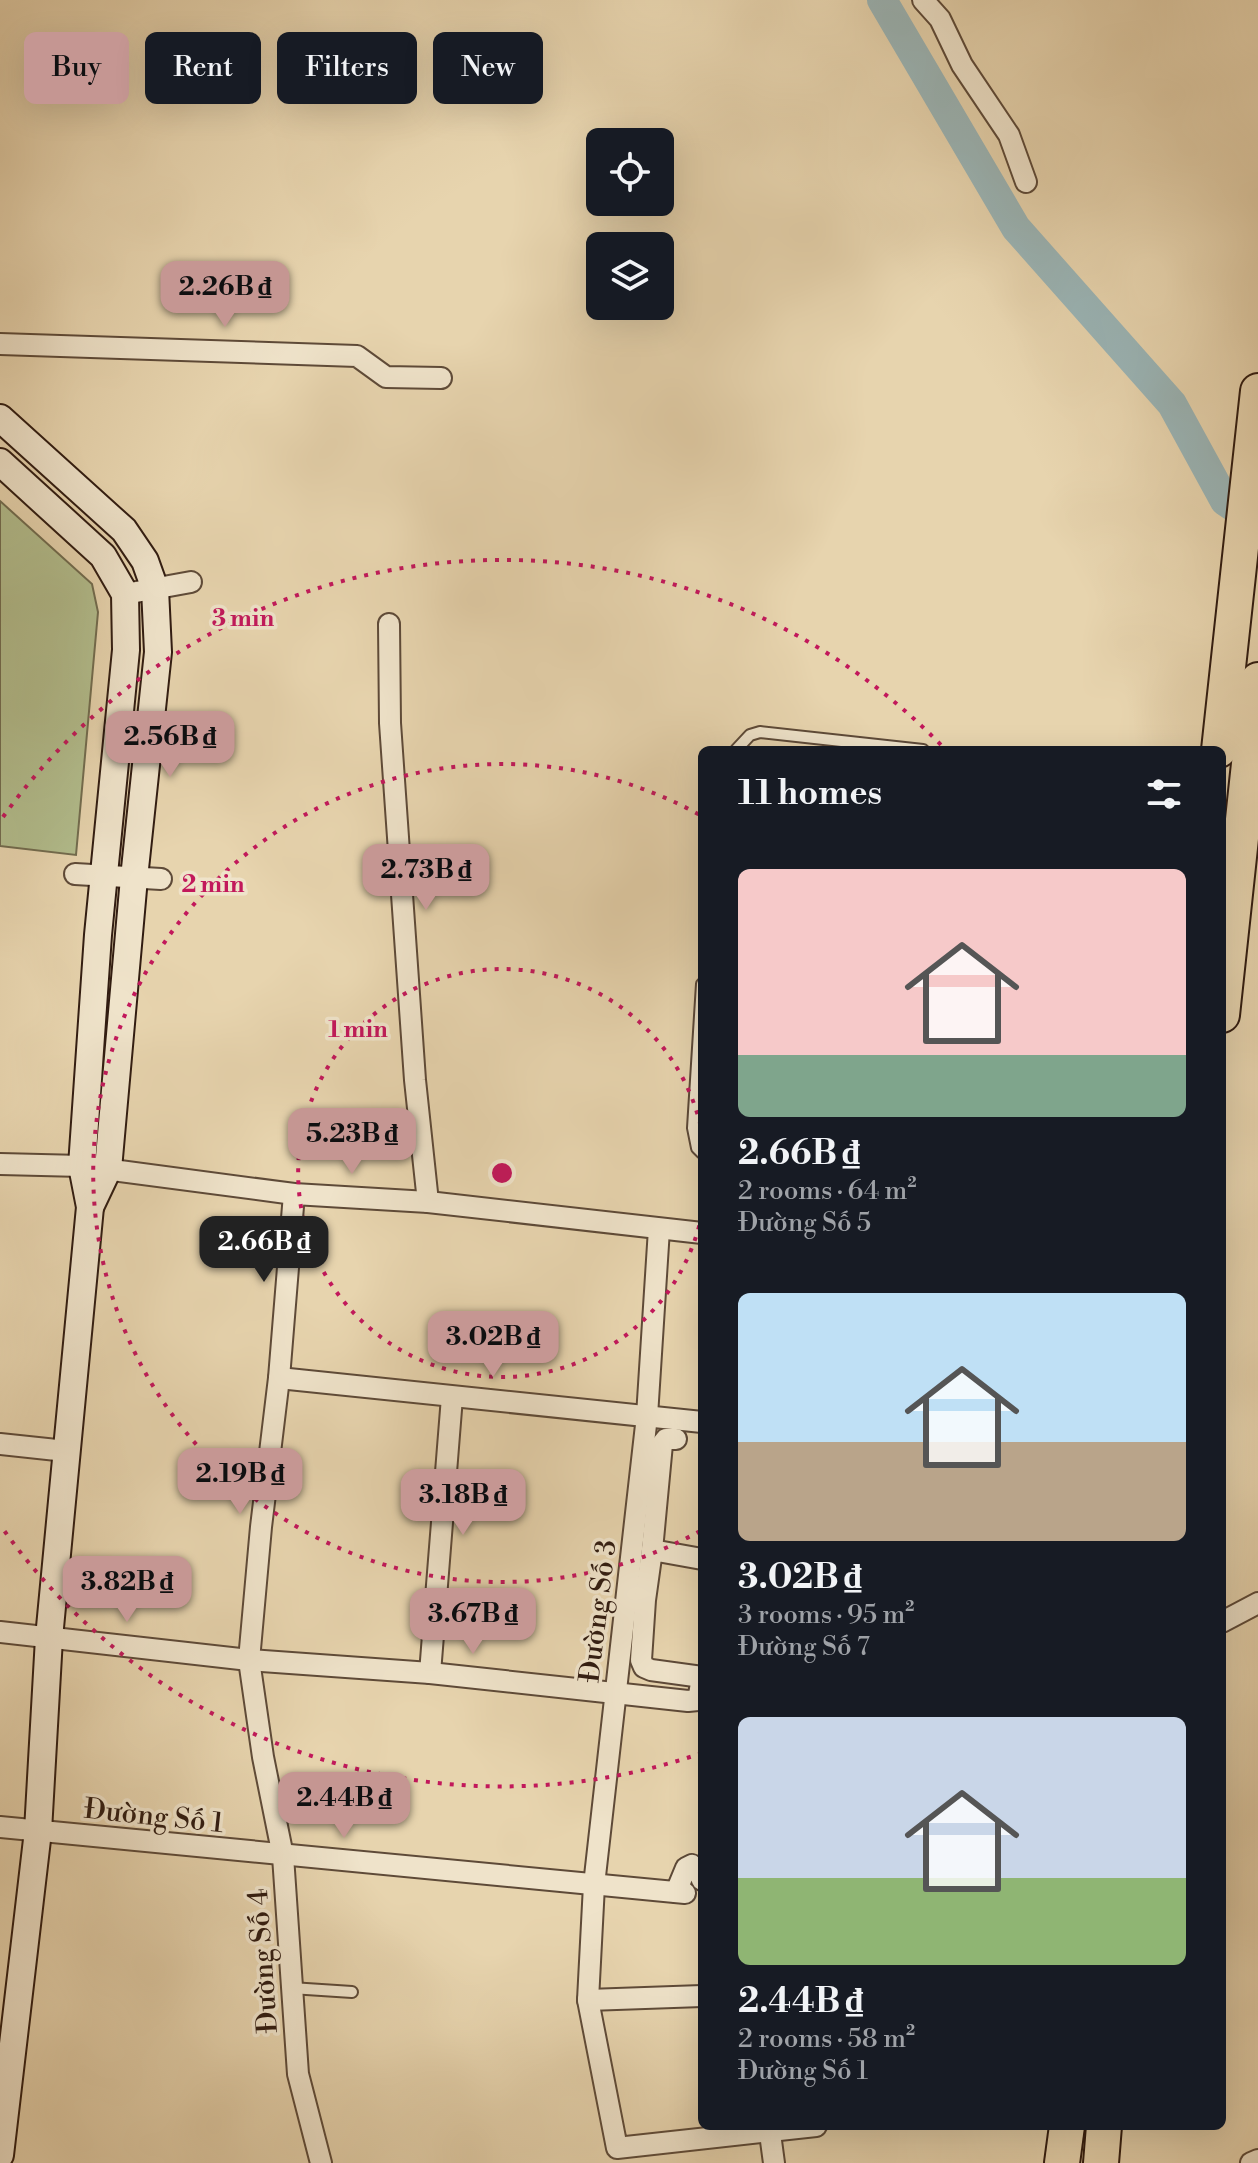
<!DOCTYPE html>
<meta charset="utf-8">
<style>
:root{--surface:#171b24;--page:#20242c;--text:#f1f3f6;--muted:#9ea1a6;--accent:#c59692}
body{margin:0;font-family:"Libre Bodoni",serif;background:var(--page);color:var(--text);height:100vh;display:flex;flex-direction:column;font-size:30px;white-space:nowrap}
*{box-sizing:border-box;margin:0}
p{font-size:26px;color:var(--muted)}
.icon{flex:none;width:44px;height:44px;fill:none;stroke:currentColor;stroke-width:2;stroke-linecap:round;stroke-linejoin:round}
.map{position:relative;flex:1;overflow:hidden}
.panel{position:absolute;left:698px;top:746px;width:528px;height:1384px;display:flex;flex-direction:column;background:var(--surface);border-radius:12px;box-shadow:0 8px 32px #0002}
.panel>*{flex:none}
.guide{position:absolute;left:24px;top:32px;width:554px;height:72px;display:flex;gap:16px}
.controls{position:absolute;left:586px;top:128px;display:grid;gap:16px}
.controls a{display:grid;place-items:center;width:88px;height:88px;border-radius:12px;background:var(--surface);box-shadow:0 8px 32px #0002;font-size:40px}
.price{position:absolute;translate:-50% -68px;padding:0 18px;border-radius:16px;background:var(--accent);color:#111;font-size:26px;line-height:52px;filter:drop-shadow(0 2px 4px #0008)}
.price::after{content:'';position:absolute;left:50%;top:48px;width:24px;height:18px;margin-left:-12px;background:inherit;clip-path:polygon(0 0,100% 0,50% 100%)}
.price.active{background:#222;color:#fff}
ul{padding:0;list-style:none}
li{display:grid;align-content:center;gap:16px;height:424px;padding:0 40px}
li span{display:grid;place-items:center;height:248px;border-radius:12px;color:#555}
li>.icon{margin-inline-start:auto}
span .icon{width:144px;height:144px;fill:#fffc;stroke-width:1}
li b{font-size:34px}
h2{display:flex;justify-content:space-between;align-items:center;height:96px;padding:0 40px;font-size:34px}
.tag{padding:0 28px;border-radius:12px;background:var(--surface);box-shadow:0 8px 32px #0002;font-size:28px;line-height:72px}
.tag.active{background:var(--accent);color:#111}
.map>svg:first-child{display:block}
</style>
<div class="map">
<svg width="1258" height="2163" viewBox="0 0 1258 2163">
<rect width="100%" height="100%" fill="#e7d4ae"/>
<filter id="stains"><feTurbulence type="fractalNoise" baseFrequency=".0025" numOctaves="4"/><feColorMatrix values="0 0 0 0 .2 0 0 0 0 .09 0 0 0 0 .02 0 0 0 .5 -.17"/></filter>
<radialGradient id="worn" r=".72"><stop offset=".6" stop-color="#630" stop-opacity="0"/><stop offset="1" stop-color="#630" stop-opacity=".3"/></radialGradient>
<path fill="#b2bd8d" stroke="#726c4f" stroke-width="2" d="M0 501 92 584 98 612 76 855 0 846Z"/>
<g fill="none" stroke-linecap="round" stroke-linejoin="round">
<path stroke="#9bb5b6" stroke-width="30" d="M882 0 1016 228 1172 404 1225 501 1258 523"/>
<defs>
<g id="lane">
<path d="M736 750 750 735 760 732 923 750"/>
<path d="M702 984 693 1128 697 1148 702 1153"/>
<path d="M291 1988 352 1992"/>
</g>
<g id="street">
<path d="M923 0 940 19 962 65 1009 135 1026 182"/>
<path d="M0 344 357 356 386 377 441 378"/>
<path d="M125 594 191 582"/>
<path d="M389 624 390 723 415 1080 428 1202"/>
<path d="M75 874 161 879"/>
<path d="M0 1164 82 1166 294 1194 428 1202 702 1233"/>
<path d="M294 1194 279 1378 261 1527 249 1660 263 1757 283 1856 298 2074 321 2163"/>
<path d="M659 1229 647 1416 594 1885 588 2000 617 2148 816 2126"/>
<path d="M279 1378 702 1422"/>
<path d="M0 1444 66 1451"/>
<path d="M652 1550 662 1444 666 1439H676"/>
<path d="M702 1559 652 1550 645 1600 641 1660 644 1667 651 1670 702 1677"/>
<path d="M1222 1622 1258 1603"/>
<path d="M0 1632 249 1660 430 1673 688 1701 698 1700 702 1678"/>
<path d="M430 1673 452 1397"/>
<path d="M0 1827 685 1893"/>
<path d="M676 1892 686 1868 692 1865 699 1872 702 1880"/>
<path d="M588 2000 702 1996"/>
<path d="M769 2126 774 2163"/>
<path d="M1251 2163 1258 2160"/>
</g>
<g id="secondary">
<path d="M0 418 124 530 145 561 155 589 158 652 134 878 108 1169 90 1207"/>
<path d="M0 462 103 556 125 594 126 650 98 935 82 1166 90 1207 49 1638 38 1831 0 2155"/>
</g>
<g id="highway">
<path d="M1219 750 1258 391"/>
<path d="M1222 1015 1258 680"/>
<path d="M1062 2163 1067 2126"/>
<path d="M1101 2163 1104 2126"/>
</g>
</defs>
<use href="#lane" stroke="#5e4a38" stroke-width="14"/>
<use href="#street" stroke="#5e4a38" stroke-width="24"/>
<use href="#secondary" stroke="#311c11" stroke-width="30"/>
<use href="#highway" stroke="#311c11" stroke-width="38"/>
<use href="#lane" stroke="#efe3ca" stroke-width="10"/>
<use href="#street" stroke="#efe3ca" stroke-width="20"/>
<use href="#secondary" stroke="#efe3ca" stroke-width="26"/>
<use href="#highway" stroke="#e7d4ae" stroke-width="34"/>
</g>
<g fill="none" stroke="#c2185b" stroke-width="4" stroke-dasharray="4 8">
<path d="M702 1214A204 204 0 1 1 702 1132"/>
<path d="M700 1531A409 409 0 1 1 700 815"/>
<path d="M702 1753A613 613 0 0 1 3 1529M3 817A613 613 0 0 1 943 747"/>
</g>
<g text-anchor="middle" stroke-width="7" stroke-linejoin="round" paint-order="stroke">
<g font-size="28" fill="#311c11" stroke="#efe3ca">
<text transform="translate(597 1611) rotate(-83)" y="10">Đường Số 3</text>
<text transform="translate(154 1815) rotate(6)" y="10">Đường Số 1</text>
<text transform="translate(262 1961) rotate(-94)" y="10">Đường Số 4</text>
</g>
</g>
<circle cx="502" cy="1173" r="12" fill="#c2185b" stroke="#efe3ca" stroke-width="4"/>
<g font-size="24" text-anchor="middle" font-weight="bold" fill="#c2185b" stroke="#efe3ca" stroke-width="7" stroke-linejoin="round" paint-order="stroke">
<text x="243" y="626">3 min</text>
<text x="213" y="892">2 min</text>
<text x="358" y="1037">1 min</text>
</g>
<rect width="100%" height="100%" filter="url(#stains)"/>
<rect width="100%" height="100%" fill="url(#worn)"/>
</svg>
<div class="controls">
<a><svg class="icon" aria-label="locate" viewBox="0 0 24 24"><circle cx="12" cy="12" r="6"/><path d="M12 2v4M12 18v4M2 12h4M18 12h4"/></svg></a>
<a><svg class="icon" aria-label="layers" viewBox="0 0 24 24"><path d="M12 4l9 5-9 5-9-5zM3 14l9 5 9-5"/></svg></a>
</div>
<b class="price" style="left:225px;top:329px">2.26B ₫</b>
<b class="price" style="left:170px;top:779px">2.56B ₫</b>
<b class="price" style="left:426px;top:912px">2.73B ₫</b>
<b class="price" style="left:352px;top:1176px">5.23B ₫</b>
<b class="price active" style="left:264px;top:1284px">2.66B ₫</b>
<b class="price" style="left:493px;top:1379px">3.02B ₫</b>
<b class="price" style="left:240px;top:1516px">2.19B ₫</b>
<b class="price" style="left:463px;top:1537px">3.18B ₫</b>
<b class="price" style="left:127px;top:1624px">3.82B ₫</b>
<b class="price" style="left:473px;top:1656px">3.67B ₫</b>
<b class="price" style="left:344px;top:1840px">2.44B ₫</b>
<div class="guide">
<a class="tag active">Buy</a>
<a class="tag">Rent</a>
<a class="tag">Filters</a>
<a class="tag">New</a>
</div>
<section class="panel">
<h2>11 homes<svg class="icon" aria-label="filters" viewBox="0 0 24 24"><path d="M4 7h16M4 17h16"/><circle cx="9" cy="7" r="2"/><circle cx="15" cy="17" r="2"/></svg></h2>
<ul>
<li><span style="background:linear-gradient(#f6c9c9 75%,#7fa58c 0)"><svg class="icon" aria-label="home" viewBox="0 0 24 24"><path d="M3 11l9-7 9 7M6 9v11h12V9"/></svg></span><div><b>2.66B ₫</b><p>2 rooms · 64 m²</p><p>Đường Số 5</p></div></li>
<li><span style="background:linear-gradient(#bfe0f5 60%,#b9a48a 0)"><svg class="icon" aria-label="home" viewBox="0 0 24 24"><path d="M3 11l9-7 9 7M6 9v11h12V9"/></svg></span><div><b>3.02B ₫</b><p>3 rooms · 95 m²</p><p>Đường Số 7</p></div></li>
<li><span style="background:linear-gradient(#c9d6e8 65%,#8fb573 0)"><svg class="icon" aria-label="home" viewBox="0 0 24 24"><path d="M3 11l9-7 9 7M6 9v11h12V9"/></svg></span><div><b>2.44B ₫</b><p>2 rooms · 58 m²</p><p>Đường Số 1</p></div></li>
</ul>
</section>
</div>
